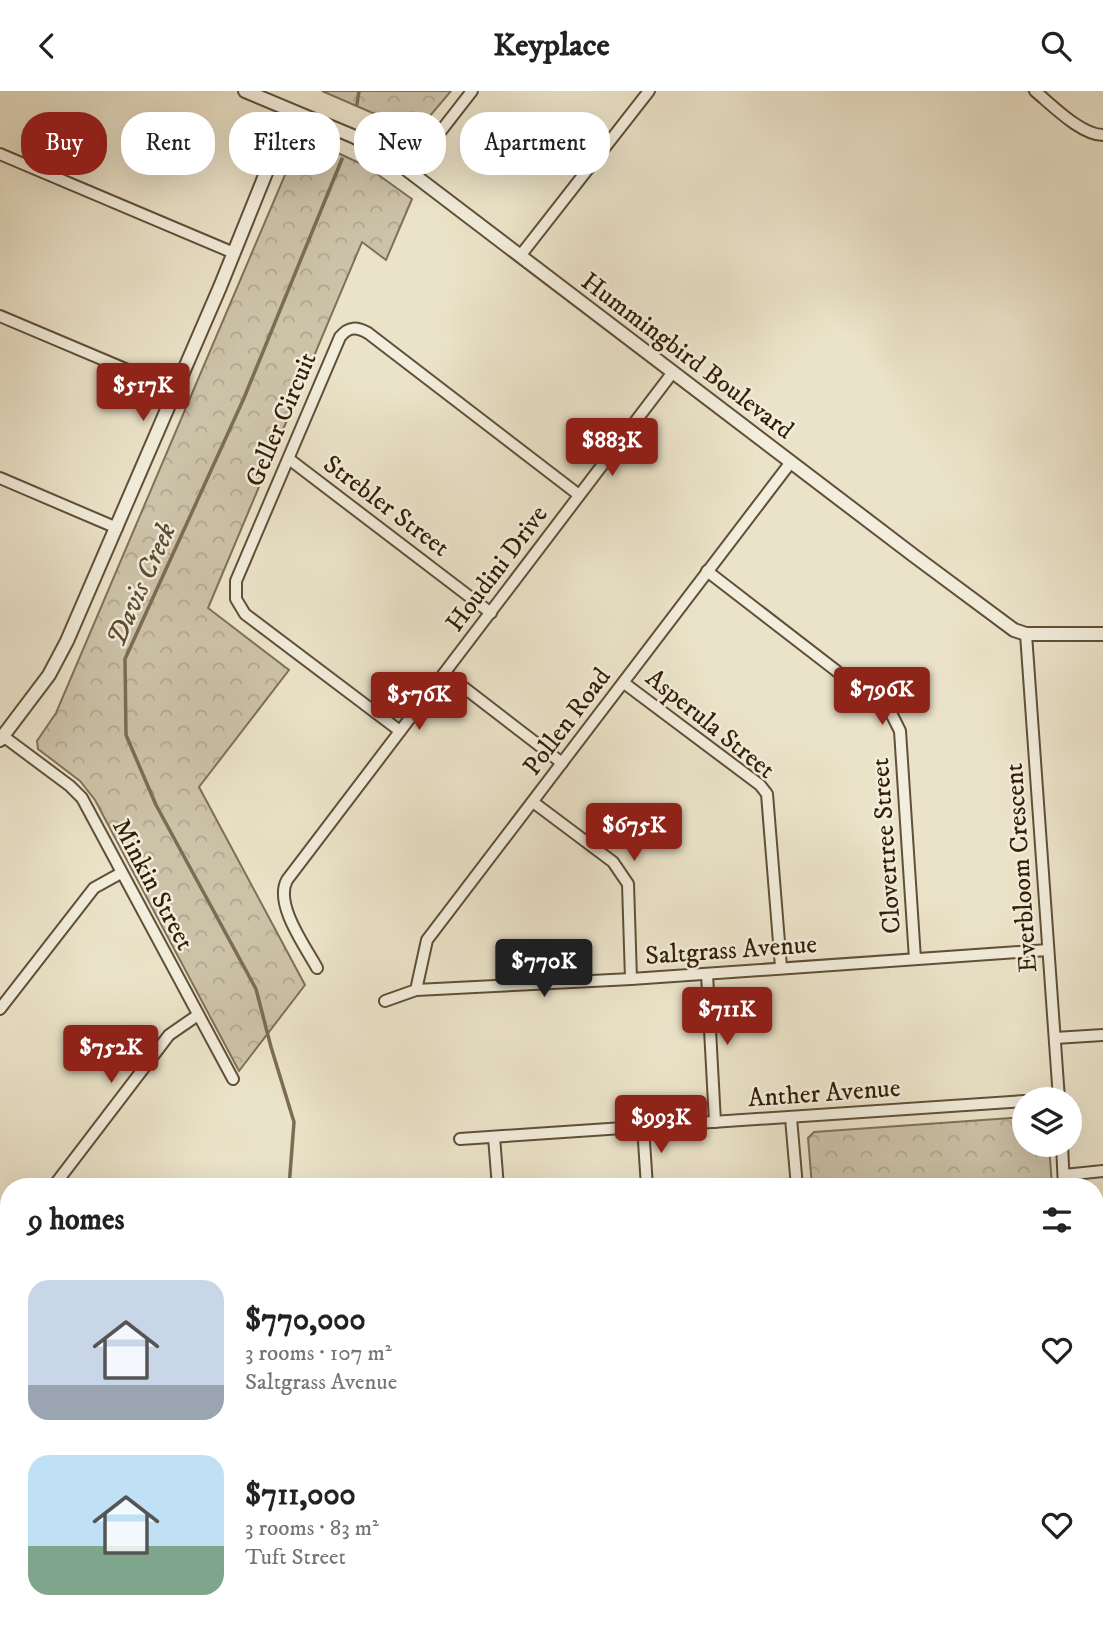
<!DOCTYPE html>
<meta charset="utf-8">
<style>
:root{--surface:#fff;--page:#f6f6f6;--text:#222;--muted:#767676;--accent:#8f2418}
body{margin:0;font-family:"IM FELL DW Pica",serif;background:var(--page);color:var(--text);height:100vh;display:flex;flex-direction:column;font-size:26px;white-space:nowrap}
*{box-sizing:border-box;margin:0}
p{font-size:23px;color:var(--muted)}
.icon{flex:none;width:38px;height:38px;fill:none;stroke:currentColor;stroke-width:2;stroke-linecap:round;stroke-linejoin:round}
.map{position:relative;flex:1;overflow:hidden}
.drawer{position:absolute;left:0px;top:1087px;width:1104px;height:450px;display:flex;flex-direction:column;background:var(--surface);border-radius:28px 28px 0 0;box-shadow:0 7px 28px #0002}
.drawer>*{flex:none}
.banner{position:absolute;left:21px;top:21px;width:700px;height:63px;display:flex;gap:14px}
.buttons{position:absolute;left:1012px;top:996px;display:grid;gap:14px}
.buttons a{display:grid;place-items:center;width:70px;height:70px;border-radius:50%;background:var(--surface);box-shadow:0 7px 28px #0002;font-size:35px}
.price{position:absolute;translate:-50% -60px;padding:0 16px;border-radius:7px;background:var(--accent);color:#fff;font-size:23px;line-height:46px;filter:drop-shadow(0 2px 4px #0008)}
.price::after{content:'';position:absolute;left:50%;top:42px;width:21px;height:16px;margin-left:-10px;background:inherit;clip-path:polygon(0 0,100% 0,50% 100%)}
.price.current{background:#222;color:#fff}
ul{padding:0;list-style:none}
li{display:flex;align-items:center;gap:21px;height:175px;padding:0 28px}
li span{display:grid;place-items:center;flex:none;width:196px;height:140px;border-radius:21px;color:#555}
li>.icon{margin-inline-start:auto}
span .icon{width:84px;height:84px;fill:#fffc;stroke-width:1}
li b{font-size:30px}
h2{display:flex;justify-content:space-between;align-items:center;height:84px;padding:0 28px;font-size:30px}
.tag{padding:0 24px;border-radius:28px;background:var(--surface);box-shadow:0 7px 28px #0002;font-size:24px;line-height:63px}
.tag.current{background:var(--accent);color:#fff}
header{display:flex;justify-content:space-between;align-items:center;height:91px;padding:0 28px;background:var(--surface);font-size:32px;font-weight:800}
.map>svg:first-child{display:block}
</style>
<header><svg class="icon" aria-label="back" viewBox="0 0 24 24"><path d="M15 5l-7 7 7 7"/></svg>Keyplace<svg class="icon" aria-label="search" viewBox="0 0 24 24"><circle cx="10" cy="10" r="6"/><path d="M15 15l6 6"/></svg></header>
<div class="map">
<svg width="1103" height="1536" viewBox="0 0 1103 1536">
<defs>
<pattern id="grass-tufts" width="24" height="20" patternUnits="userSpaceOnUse" patternTransform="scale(1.75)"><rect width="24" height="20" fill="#ccc2a8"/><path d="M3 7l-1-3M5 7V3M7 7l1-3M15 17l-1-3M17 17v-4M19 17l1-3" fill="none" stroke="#b0a68f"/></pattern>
<pattern id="forest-crowns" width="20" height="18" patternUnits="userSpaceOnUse" patternTransform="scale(1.75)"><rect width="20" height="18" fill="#ccc2a8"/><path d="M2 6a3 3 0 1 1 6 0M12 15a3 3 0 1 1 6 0" fill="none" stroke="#b0a68f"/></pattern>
</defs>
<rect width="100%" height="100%" fill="#ebe3c9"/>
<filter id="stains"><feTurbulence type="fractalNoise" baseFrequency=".00286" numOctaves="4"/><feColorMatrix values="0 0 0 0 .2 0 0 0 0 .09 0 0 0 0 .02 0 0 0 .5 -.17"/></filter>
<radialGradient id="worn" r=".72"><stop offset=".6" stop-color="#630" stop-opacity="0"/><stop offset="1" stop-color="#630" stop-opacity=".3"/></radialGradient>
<path fill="url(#grass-tufts)" stroke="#807057" stroke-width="2" d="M0 1358 9 1365V1528H220L231 1536H0Z"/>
<g fill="url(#forest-crowns)" stroke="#807057" stroke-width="2">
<path d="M322 0H451L413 45 382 26Z"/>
<path d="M306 47 366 75 412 108 386 169 362 151 208 517 289 579 199 696 305 894 239 980 95 709 80 690 38 658 37 650 56 622 299 51Z"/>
<path d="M1024 1026V1054H1049L1052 1095H812L808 1047 814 1041Z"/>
</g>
<path fill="#aca087" stroke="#7c6c53" stroke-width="2" d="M200 1528H217L229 1536H197Z"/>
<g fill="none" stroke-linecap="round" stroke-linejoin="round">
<g stroke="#7c6c53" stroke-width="3.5">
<path d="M357 13 359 0"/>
<path d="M289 1096 294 1031 271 956 256 898 156 714 126 644 125 568 244 307 342 68"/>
</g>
<defs>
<g id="minor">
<path d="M1035 0C1052 14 1081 44 1103 44"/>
<path d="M0 63 234 162"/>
<path d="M409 81 472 0"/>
<path d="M520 165 649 0"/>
<path d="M0 225 175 299"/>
<path d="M289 368 491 522"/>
<path d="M0 387 117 437"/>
<path d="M707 480 891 622 900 640 915 868"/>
<path d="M1026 543 1059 1008"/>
<path d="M445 582 562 672"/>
<path d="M624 592 760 694 767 703 781 876"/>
<path d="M400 640 245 523 236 508V490L340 246C349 235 357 236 368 242L579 404"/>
<path d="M3 645 70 695 82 707 233 988"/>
<path d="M533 711 613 771 628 793 631 888"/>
<path d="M317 877C305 855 274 813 287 789L673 281"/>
<path d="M707 883 715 1031"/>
<path d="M416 899 631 888 1048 859"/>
<path d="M385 910 416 899 427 849 791 371"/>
<path d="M0 918 94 797 121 782"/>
<path d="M1055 947 1103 944"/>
<path d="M791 1027 797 1096"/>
<path d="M643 1035 647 1096"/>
<path d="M494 1046 498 1096"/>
<path d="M460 1048 1024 1010"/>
<path d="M1062 1054 1064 1096"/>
<path d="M1064 1084 1103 1080"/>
<path d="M53 1096 169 944 198 924"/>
<path d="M0 1165 9 1153"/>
<path d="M0 1254 9 1258"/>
<path d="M0 1328 9 1334"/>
<path d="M1096 1479 1097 1518H1103"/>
<path d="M368 1528 381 1536"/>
<path d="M550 1528 561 1536"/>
<path d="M676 1528V1536"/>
<path d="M826 1528 827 1536"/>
<path d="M861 1536 958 1528"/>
</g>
<g id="tertiary">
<path d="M245 0 355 46 393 68 913 464 1014 539 1026 543H1103"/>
<path d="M0 649 49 584 67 550 220 196 291 20"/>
</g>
</defs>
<use href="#minor" stroke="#614f37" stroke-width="14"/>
<use href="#tertiary" stroke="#614f37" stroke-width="16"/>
<use href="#minor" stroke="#f2eddc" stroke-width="10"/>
<use href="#tertiary" stroke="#f2eddc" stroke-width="12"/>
</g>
<g text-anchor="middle" stroke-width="5" stroke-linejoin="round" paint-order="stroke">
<g font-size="26" fill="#331e06" stroke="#f2eddc">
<text transform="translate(688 264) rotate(37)" y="9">Hummingbird Boulevard</text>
<text transform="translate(280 328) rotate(-67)" y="9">Geller Circuit</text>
<text transform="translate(387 414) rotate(37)" y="9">Strebler Street</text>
<text transform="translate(496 477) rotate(-53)" y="9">Houdini Drive</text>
<text transform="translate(566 630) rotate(-53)" y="9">Pollen Road</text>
<text transform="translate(711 632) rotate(39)" y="9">Asperula Street</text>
<text transform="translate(885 755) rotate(-94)" y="9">Clovertree Street</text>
<text transform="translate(1020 777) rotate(-94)" y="9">Everbloom Crescent</text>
<text transform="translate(154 793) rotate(62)" y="9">Minkin Street</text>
<text transform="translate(731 858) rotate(-4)" y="9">Saltgrass Avenue</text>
<text transform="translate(824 1001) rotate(-4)" y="9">Anther Avenue</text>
</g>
<g font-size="28" font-style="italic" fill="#5d4c33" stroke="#f2eddc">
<text transform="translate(140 493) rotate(-66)" y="10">Davis Creek</text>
</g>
</g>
<rect width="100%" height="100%" filter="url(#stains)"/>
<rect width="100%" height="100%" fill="url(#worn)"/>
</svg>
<div class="buttons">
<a><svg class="icon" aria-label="layers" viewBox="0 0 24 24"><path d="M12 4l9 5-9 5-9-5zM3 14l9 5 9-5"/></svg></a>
</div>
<b class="price" style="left:143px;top:332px">$517K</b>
<b class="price" style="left:612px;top:387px">$883K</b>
<b class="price" style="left:882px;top:636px">$796K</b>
<b class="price" style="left:419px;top:641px">$576K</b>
<b class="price" style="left:634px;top:772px">$675K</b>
<b class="price current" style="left:544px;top:908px">$770K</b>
<b class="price" style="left:727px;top:956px">$711K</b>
<b class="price" style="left:111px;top:994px">$752K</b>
<b class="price" style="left:661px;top:1064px">$993K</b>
<div class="banner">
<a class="tag current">Buy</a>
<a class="tag">Rent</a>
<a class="tag">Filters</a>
<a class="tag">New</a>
<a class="tag">Apartment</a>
</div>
<section class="drawer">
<h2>9 homes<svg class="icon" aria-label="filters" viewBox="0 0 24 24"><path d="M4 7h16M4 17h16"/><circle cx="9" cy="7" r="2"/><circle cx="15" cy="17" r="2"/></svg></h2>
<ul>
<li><span style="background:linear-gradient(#c9d6e8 75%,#9aa5b1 0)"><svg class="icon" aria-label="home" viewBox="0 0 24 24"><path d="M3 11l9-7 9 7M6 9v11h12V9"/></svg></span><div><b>$770,000</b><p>3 rooms · 107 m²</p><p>Saltgrass Avenue</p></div><svg class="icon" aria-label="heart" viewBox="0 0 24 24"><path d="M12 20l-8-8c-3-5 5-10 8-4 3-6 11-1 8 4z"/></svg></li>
<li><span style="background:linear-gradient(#bfe0f5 65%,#7fa58c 0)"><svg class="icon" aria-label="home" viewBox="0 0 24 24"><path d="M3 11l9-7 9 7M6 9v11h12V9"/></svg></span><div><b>$711,000</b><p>3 rooms · 83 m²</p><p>Tuft Street</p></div><svg class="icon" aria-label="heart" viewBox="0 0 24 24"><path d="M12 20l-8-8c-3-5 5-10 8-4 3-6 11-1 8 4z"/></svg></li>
</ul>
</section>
</div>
